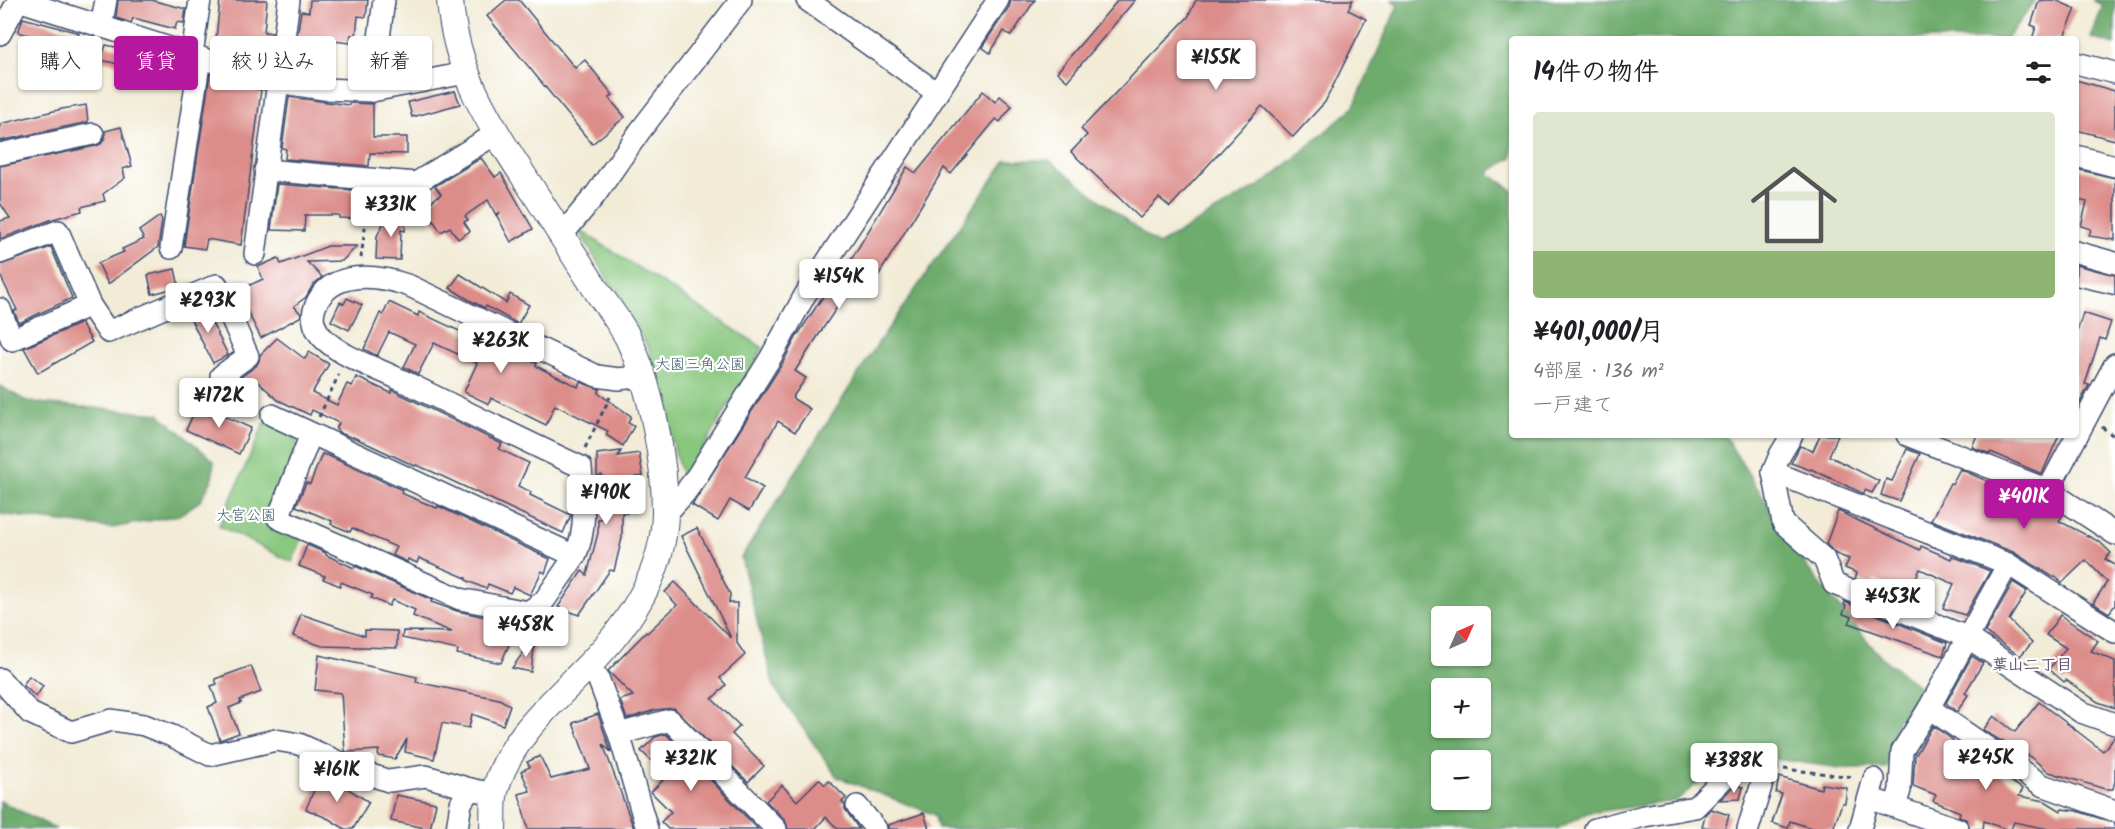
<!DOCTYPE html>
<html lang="ja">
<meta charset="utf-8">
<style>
:root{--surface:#fff;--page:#f6f6f6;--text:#202124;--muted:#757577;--line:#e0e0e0;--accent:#b5179e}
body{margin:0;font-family:Kalam,"Klee One",sans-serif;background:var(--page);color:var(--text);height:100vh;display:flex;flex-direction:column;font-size:22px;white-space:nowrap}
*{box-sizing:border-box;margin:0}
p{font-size:20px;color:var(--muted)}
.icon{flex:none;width:33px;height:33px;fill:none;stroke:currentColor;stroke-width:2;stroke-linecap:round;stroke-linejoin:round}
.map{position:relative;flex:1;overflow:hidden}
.panel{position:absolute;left:1509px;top:36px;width:570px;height:402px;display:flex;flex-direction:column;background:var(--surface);border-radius:6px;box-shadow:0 2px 4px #0004}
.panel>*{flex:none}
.hud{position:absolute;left:18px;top:36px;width:570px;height:54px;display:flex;gap:12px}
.needle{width:39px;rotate:45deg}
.fabs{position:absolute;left:1431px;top:606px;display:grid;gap:12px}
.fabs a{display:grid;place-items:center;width:60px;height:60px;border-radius:6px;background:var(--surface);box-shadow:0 2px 4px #0004;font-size:30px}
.price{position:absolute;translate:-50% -51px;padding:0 14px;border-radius:6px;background:#fff;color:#222;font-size:20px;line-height:39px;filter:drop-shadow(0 2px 3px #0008)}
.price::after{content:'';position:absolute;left:50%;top:36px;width:18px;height:14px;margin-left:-9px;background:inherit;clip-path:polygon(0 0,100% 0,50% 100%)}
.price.selected{background:var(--accent);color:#fff}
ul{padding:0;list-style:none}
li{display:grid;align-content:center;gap:12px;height:318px;padding:0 24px}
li+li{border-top:2px solid var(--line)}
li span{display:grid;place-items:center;height:186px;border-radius:6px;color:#555}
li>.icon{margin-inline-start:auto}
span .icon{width:108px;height:108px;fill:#fffc;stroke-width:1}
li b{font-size:26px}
h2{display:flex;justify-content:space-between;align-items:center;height:72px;padding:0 24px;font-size:26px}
.tag{padding:0 21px;border-radius:6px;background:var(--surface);box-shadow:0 2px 4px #0004;font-size:21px;line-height:54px}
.tag.selected{background:var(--accent);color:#fff}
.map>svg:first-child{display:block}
</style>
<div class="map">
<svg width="2115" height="829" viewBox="0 0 2115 829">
<rect width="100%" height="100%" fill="#fff"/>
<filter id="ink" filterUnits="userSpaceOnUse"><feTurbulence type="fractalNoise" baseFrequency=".0167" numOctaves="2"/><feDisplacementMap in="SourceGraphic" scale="12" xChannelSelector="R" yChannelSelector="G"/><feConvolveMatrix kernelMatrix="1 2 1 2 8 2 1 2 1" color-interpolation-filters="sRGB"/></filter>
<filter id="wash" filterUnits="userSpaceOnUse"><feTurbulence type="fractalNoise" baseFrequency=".008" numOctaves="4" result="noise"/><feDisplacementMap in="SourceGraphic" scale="24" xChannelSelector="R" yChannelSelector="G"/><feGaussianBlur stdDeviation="1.35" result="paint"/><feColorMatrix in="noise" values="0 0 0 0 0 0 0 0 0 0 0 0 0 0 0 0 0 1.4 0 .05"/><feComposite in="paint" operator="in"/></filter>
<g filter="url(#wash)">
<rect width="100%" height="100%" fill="#f2ecd7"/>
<g fill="#88c77e" stroke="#527b6e" stroke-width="1.5">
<path d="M578 229 763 348 684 480 678 463 649 349Z"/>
<path d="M265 422 291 432 298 446 267 516 303 537 292 562 219 526Z"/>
</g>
<g fill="#6eac6d" stroke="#446e66" stroke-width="1.5" fill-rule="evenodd">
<path d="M1392 0H2036L2006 39H1512V157L1488 173 1512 190V435H1724L1809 570 1880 656 1926 692 1896 722 1887 768H1841L1733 753 1676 801 1587 813 1557 829H938L935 815 837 777 774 687 741 558 878 343 1006 160H1049L1158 245 1267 181 1353 108 1398 5ZM1442 616H1480V656H1442ZM1442 688H1480V728H1442ZM1442 760H1480V800H1442Z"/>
<path d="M2092 0H2115V45L2091 38 2103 5Z"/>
<path d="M0 386 28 402 159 414 214 461 212 480 200 501 179 515 112 528 0 514Z"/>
<path d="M0 801 56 829H0Z"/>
</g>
<g id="blocks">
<g fill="#dc8c89">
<path d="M118 0H151L186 9 184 23 177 22 175 29 133 18 131 23 116 18Z"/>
<path d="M220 0H267L264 32 272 33 268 58 242 55 243 52 215 48Z"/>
<path d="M310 0H368L366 17 358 16 356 36 351 35 350 43 325 40 324 55 321 54 316 75 292 71 301 11 309 12Z"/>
<path d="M506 0H519L575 68 585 60 613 95 609 98 625 117 592 144 487 16Z"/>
<path d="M1011 0H1035L1011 36 1004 31 990 53 982 47 1009 7Z"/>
<path d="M1118 0H1135L1067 81 1057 72Z"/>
<path d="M1196 0H1353L1348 10 1366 19 1325 102 1293 137 1262 106 1170 207 1159 198 1140 218 1071 152 1087 135 1081 129 1188 17Z"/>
<path d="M2045 0H2055L2076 9 2063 39H2032L2036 27 2031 25 2039 1Z"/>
<path d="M23 18 79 33 78 39 83 40 80 55 27 44 29 35 18 32Z"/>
<path d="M391 43 421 47 418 69 404 72H402V68L388 66Z"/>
<path d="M106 45 125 49 123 65 101 60Z"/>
<path d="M210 74 228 80 227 82 261 90 241 245 207 239 205 249 184 246Z"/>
<path d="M2076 80 2115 91V140L2076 130Z"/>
<path d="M455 91 460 104 412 117 408 102Z"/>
<path d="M983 91 995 102 1000 96 1012 106 1000 122 996 119 951 174 944 168 875 281 860 272 795 371 806 378 792 398 810 409 795 432 778 421 745 477 763 488 749 511 730 500 718 521 692 505 782 364 797 336 833 281 837 283 907 167 916 173Z"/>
<path d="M289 97 349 105V103L373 104V137H407V154L370 153 369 166 285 159 286 149 282 148Z"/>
<path d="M86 105 88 122 0 141V124L62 109Z"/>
<path d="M121 127 132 166 123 169 125 178 103 194 105 201 81 207 82 211 53 219 0 239V221L10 218 0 203V166L96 146 101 144 105 138V131Z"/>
<path d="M481 158 495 177 501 173 533 229 511 242 497 216 500 212 496 215 488 200 465 216 468 220 464 222 470 231 458 239 450 227 441 232 424 207 441 194 435 186Z"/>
<path d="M2076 169 2115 178V240L2089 236 2091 229 2081 226 2087 202 2076 199Z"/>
<path d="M277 184 363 191V219L339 218V215H305L304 231 271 230Z"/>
<path d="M388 214 406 215 405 231 401 230 400 260 376 259 377 236Z"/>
<path d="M160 216 162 220 158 247 108 284 98 263 124 252 122 249 144 239 139 231Z"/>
<path d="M328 246H357L342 261 307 262 322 277 313 285 306 297 294 306 301 314 300 317 261 338 237 291 263 279 258 267 278 258 281 264Z"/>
<path d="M51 247 72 298 19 323 14 311 17 310 0 275V265Z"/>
<path d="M2076 265 2115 275V295L2076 286Z"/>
<path d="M175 269 179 287 152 294 148 275Z"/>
<path d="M460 274 506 303 510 294 529 305 518 324 486 306 485 308 471 301 450 288Z"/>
<path d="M347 298 362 305 349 330 331 321 340 302 344 304Z"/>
<path d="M389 302 418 316 419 312 517 358 519 355 537 363 536 366 578 387 580 382 600 389 598 393 631 416 628 423 634 426 623 446 606 435 608 431 555 405 546 425 491 398 489 404 464 392 477 363 434 343 418 374 404 367 415 344 389 332 377 356 364 349 380 313 383 315Z"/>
<path d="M203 305 228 355 213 363 187 312Z"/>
<path d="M2083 313 2111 322 2105 340 2100 338 2085 384 2089 385 2076 410V335Z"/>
<path d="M81 323 92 342 38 373 24 348Z"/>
<path d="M277 338 305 359 309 352 329 364 312 393 337 405 347 384 352 386 356 377 391 393 392 390 502 444 499 449 529 463 518 486 531 492 530 495 571 515 563 533 433 472 416 465 415 466 353 437V438L340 433 336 429 339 423 312 410 310 415 278 400 255 379 243 391 234 382 256 366 259 361 260 355Z"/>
<path d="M198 404 251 428 239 454 186 430Z"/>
<path d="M1820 435H1838L1829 456 1879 481 1872 493 1865 490 1864 494 1811 469 1810 470 1791 463 1800 446 1813 451Z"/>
<path d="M1977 435H2059L2042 474 1991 452 1990 454 1972 447Z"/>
<path d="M1907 449 1920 454 1899 501 1881 495 1886 479 1892 481Z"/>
<path d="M621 451 618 456 639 453 643 476 629 478 627 513H622V538L614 571 610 570 579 615 558 607 582 571 587 575 598 533V519H601L602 475 597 476V454Z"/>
<path d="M322 454 329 456 402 490 401 493 437 508 438 506 550 559 545 573 542 571 530 595 513 587 510 593 488 584 486 589 466 580V578L419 558 417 563 408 559 407 562 392 555 396 547 352 528 350 532 331 524 332 521 296 506 306 483 310 484Z"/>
<path d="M1960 469 2011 492 2012 490 2042 501 2063 515 2059 521 2100 542 2111 553 2105 559 2115 565V605L2109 613 2093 603 2107 582 2086 560 2062 583 2055 576 2053 577 2013 552 1931 520 1950 483 1952 484Z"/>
<path d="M1838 511 1920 550 1921 546 1951 559 1952 556 1990 571 1965 615 1943 608 1954 584 1920 569 1908 595 1874 580 1872 585 1855 579 1857 573 1845 568 1849 559 1836 554 1826 544Z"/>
<path d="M697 528 730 594 729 603H737V643L745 655 720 678 726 685 712 699 740 726 732 734 764 766 748 782 674 708 655 710 627 719 620 700 633 696 608 671 646 632 647 633 677 605 665 592 675 582 731 638 681 536Z"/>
<path d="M307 545 326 553V555L354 568 355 566 432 600 431 602 457 611 518 624 501 663 457 654 458 650 402 638 403 631 452 632 413 616 415 610 392 600 389 606 371 598 373 595 341 582 340 586 323 579 325 576 299 566Z"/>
<path d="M2013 582 2027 591 2009 620 2032 643 2020 656 1985 632Z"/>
<path d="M1845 602 1947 643 1943 656 1849 623 1852 617 1843 614 1846 606 1844 605Z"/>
<path d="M301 614 365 636V630L397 631V648L322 646 293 636Z"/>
<path d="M2060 615 2098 641 2091 651 2115 661V708L2098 702 2066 680 2064 682 2049 669 2066 648 2046 635Z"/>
<path d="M536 635 531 672 512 668Z"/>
<path d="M319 655 417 677 416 682 499 699 510 705 503 725 472 714 469 728 442 723 434 759 405 752 407 739 395 759 378 756 379 750 346 752 345 751 341 693 315 690Z"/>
<path d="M1972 656 1983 663 1965 693 1968 695 1957 712 1946 703Z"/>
<path d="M251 666 261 692 240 700 241 703 229 708 239 733 220 740 208 707 217 703 211 686 217 684 215 679Z"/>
<path d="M29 676 43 686 36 697 23 685Z"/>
<path d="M2039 702 2103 751 2115 736V781L2113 789H2105L2049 772 2028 755 2026 758 2002 740 2001 741 1983 730 1994 716 2015 732Z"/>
<path d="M598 714 611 752 603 744 634 829H528L519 794 530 791 521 771 530 767 527 762 540 756 551 779 590 769 573 723Z"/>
<path d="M1933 726 1950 738 1968 755 2023 789 2019 796 2045 801 2061 811 2062 809 2077 811 2115 823V829H2048L2014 822 2011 829H2005L1984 821 1983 829H1970L1967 820 1959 816 1960 812 1933 801 1936 795 1913 786 1915 756Z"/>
<path d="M666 734 758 829H668L661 822 671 812 651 792 667 776 641 751 655 737Z"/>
<path d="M320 776 339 783 369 802 353 829H345L329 819 306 809Z"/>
<path d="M1779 777 1821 789 1822 784 1847 788 1845 803H1842L1833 829H1814L1790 821 1788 828 1772 823 1782 794 1776 793Z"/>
<path d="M819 779 825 785 829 781 846 798 842 802 845 805V809L859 829H838L826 817 815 829H788L785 820 766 801 782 785 797 801Z"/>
<path d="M1735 785 1743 787 1740 799 1720 800Z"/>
<path d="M396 795 436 803 430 829 391 821Z"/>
<path d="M1711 809 1729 815 1725 829 1702 827 1705 815Z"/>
<path d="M924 813 929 829H888V825Z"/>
</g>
</g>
</g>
<g filter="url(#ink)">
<use href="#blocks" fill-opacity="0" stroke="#3b4b70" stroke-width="1.5"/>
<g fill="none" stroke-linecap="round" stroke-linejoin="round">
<defs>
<g id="minor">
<path d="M18 0 277 82 324 89 372 91 466 73"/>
<path d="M807 0 937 93"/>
<path d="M101 27 106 0"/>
<path d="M0 34 18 1"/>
<path d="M192 54 200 0"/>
<path d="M2076 63 2115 73"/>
<path d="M372 91 384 0"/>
<path d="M0 154 93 134"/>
<path d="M2076 156 2115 166"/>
<path d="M265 170 416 183 497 133"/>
<path d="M562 235 596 194 640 131 741 0"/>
<path d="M171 248 200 58"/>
<path d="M2076 252 2115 263"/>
<path d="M0 253 58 231 90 305"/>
<path d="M255 254 289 0"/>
<path d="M0 309 12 340 90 305 108 332 217 285 248 356 221 376"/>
<path d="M272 415 575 556C588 528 583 497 581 467 520 439 461 409 401 380 375 367 346 359 325 340 316 332 310 319 315 307 330 268 378 275 410 286L597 376 619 379 642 376"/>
<path d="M311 434 278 518 460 599 528 612 544 601 575 556"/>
<path d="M1792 435 1780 455 1773 472 1783 523 1824 559 1834 584 1967 637 2081 712 2115 724"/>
<path d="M1907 435 2048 490 2115 534"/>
<path d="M1773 472 2008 564 2115 632"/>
<path d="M2048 490 2115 364"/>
<path d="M665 515 684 494 697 476 771 357 805 295 998 0"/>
<path d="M588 667 598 678 619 734 647 829"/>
<path d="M0 679 30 713 71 732 112 720 144 725 172 736 210 755 276 740 299 744 356 770 389 781 426 776 470 789 494 794"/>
<path d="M1929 708 2042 785 2115 811"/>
<path d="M619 734 670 720 776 829"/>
<path d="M1869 798 1958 829"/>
<path d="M857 806 876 829"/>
<path d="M1895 807 1900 790 1902 751 1929 708 2008 564"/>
<path d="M457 829 461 803 470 789"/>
<path d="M1595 829 1644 816 1695 807 1731 771 1767 767 1748 829"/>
<path d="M1860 829 1874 779"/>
</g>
<path id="tertiary" d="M450 0C455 75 494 130 534 192 555 225 576 258 597 291 607 306 620 322 628 338 651 386 665 460 665 513 664 574 628 626 586 668 550 705 509 739 495 791 492 803 494 817 493 829"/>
</defs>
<use href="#minor" stroke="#3b4b70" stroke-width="24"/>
<use href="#tertiary" stroke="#3b4b70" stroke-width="28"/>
<g stroke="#3b4b70" stroke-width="3" stroke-dasharray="4.5 4.5" stroke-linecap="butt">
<path d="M361 258 365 228 378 199"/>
<path d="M319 417 339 374"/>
<path d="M2102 427 2115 437"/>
<path d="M585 448 610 397"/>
<path d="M1784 769 1854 777"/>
</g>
<use href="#minor" stroke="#fff" stroke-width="21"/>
<use href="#tertiary" stroke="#fff" stroke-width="26"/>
</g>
</g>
<g text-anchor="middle" stroke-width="4.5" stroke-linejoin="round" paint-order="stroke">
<g font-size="15" fill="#3c5d68" stroke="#fff">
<text x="700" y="369">大園三角公園</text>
<text x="246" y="520">大宮公園</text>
</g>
<g font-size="16" font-weight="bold" fill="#5f506d" stroke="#fff">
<text x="2032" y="670">葉山二丁目</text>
</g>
</g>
</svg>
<div class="fabs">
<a><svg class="needle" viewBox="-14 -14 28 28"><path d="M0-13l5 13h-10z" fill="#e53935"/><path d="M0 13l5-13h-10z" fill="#757577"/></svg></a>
<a>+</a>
<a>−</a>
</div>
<b class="price" style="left:1216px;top:91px">¥155K</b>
<b class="price" style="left:391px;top:238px">¥331K</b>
<b class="price" style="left:839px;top:310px">¥154K</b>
<b class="price" style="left:208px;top:334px">¥293K</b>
<b class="price" style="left:501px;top:374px">¥263K</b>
<b class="price" style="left:219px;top:429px">¥172K</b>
<b class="price" style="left:606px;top:526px">¥190K</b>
<b class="price selected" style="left:2024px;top:530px">¥401K</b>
<b class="price" style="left:1893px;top:630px">¥453K</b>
<b class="price" style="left:526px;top:658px">¥458K</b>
<b class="price" style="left:1986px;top:791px">¥245K</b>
<b class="price" style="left:691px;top:792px">¥321K</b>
<b class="price" style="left:1734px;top:794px">¥388K</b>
<b class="price" style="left:337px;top:803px">¥161K</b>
<div class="hud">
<a class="tag">購入</a>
<a class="tag selected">賃貸</a>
<a class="tag">絞り込み</a>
<a class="tag">新着</a>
</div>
<section class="panel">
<h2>14件の物件<svg class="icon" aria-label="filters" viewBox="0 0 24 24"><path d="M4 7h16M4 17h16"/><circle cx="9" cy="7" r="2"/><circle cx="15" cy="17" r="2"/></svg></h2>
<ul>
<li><span style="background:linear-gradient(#dfe7d0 75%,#8fb573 0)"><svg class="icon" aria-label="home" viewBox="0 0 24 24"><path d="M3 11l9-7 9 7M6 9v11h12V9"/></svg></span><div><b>¥401,000/月</b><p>4部屋 · 136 m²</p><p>一戸建て</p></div></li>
</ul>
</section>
</div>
